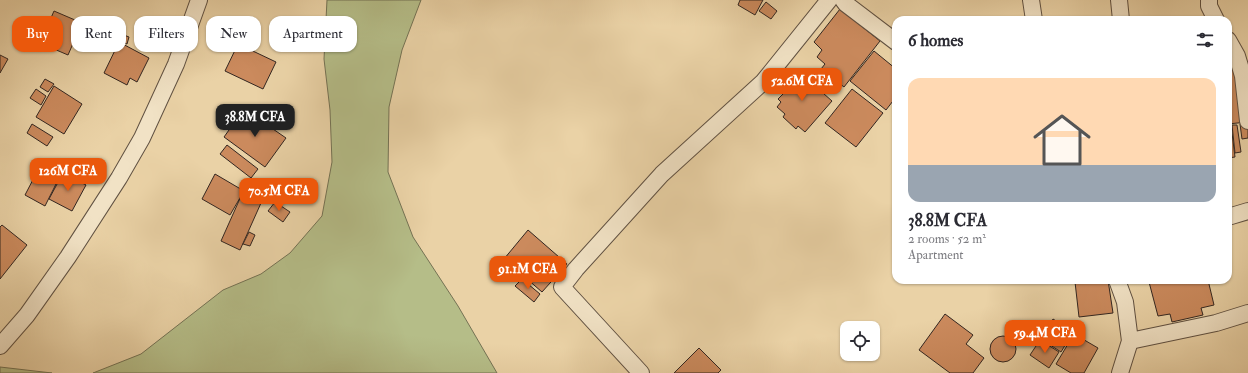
<!DOCTYPE html>
<meta charset="utf-8">
<style>
:root{--surface:#fff;--page:#f7f7f7;--text:#2b2b33;--muted:#7c7c81;--accent:#ea580c}
body{margin:0;font-family:"IM FELL Double Pica",serif;background:var(--page);color:var(--text);height:100vh;display:flex;flex-direction:column;font-size:15px;white-space:nowrap}
*{box-sizing:border-box;margin:0}
p{font-size:13px;color:var(--muted)}
.icon{flex:none;width:22px;height:22px;fill:none;stroke:currentColor;stroke-width:2;stroke-linecap:round;stroke-linejoin:round}
.map{position:relative;flex:1;overflow:hidden}
.details{position:absolute;left:892px;top:16px;width:340px;height:268px;display:flex;flex-direction:column;background:var(--surface);border-radius:12px;box-shadow:0 1px 3px #0004}
.details>*{flex:none}
.guide{position:absolute;left:12px;top:16px;width:380px;height:36px;display:flex;gap:8px}
.controls{position:absolute;left:840px;top:321px;display:grid;gap:8px}
.controls a{display:grid;place-items:center;width:40px;height:40px;border-radius:8px;background:var(--surface);box-shadow:0 1px 3px #0004;font-size:20px}
.price{position:absolute;translate:-50% -34px;padding:0 9px;border-radius:8px;background:var(--accent);color:#fff;font-size:13px;line-height:26px;filter:drop-shadow(0 1px 2px #0008)}
.price::after{content:'';position:absolute;left:50%;top:24px;width:12px;height:9px;margin-left:-6px;background:inherit;clip-path:polygon(0 0,100% 0,50% 100%)}
.price.on{background:#222;color:#fff}
ul{padding:0;list-style:none}
li{display:grid;align-content:center;gap:8px;height:212px;padding:0 16px}
li span{display:grid;place-items:center;height:124px;border-radius:12px;color:#555}
li>.icon{margin-inline-start:auto}
span .icon{width:72px;height:72px;fill:#fffc;stroke-width:1}
li b{font-size:17px}
h2{display:flex;justify-content:space-between;align-items:center;height:48px;padding:0 16px;font-size:17px}
.pill{padding:0 14px;border-radius:12px;background:var(--surface);box-shadow:0 1px 3px #0004;font-size:14px;line-height:36px}
.pill.on{background:var(--accent);color:#fff}
.map>svg:first-child{display:block}
</style>
<div class="map">
<svg width="1248" height="373" viewBox="0 0 1248 373">
<rect width="100%" height="100%" fill="#ead2a6"/>
<filter id="stains"><feTurbulence type="fractalNoise" baseFrequency=".005" numOctaves="4"/><feColorMatrix values="0 0 0 0 .2 0 0 0 0 .09 0 0 0 0 .02 0 0 0 .5 -.17"/></filter>
<radialGradient id="worn" r=".72"><stop offset=".6" stop-color="#630" stop-opacity="0"/><stop offset="1" stop-color="#630" stop-opacity=".3"/></radialGradient>
<g fill="#b5bd88" stroke="#747254">
<path d="M327 0H421L402 50 389 107 388 172 413 237 458 306 497 373H93L141 354 223 290 261 274 290 253 322 216 332 162 330 110 324 59Z"/>
<path d="M0 367 52 373H0Z"/>
</g>
<g fill="#cb8a5d" stroke="#322621">
<path d="M740 0H763L755 15 738 5Z"/>
<path d="M766 2 777 11 771 19 759 11Z"/>
<path d="M840 9 880 41 844 87 821 69 825 64 817 57 822 50 814 42Z"/>
<path d="M54 11 82 23 68 55 40 43Z"/>
<path d="M111 30 129 37 127 44 108 37Z"/>
<path d="M119 42 149 58 137 82 130 78 127 85 104 73Z"/>
<path d="M238 44 276 62 263 89 225 71Z"/>
<path d="M874 51 896 69V97L886 110 850 81Z"/>
<path d="M0 55 8 59 0 73Z"/>
<path d="M1240 67 1247 122 1228 124V68Z"/>
<path d="M797 70 832 101 805 132 798 126 796 129 783 117 785 114 777 107 781 102 778 99 786 91 782 87Z"/>
<path d="M45 79 54 84 48 92 40 87Z"/>
<path d="M54 86 82 104 64 134 36 117Z"/>
<path d="M36 89 46 96 41 105 30 98Z"/>
<path d="M852 89 883 113 856 147 825 123Z"/>
<path d="M244 109 286 138 265 167 224 137Z"/>
<path d="M1248 123V138L1242 139 1240 124Z"/>
<path d="M32 124 53 137 47 146 27 133Z"/>
<path d="M1228 125H1231L1235 157 1228 158Z"/>
<path d="M1232 125H1237L1241 152 1235 153Z"/>
<path d="M227 145 258 169 251 178 220 154Z"/>
<path d="M38 170 58 180 45 206 25 195Z"/>
<path d="M63 173 86 185 72 211 49 199Z"/>
<path d="M215 174 244 191 230 215 202 199Z"/>
<path d="M242 194 261 203 240 250 221 241Z"/>
<path d="M275 202 290 212 283 222 268 211Z"/>
<path d="M2 225 27 245 0 279V227Z"/>
<path d="M528 230 567 264 542 292 504 259Z"/>
<path d="M249 232 255 235 250 246 243 244Z"/>
<path d="M522 279 540 294 534 302 515 286Z"/>
<path d="M1086 280H1108L1113 313 1079 317 1075 282Z"/>
<path d="M1157 280H1208L1214 305 1201 308 1203 315 1172 322 1170 314 1158 316 1149 282Z"/>
<path d="M945 314 973 335 966 344 984 358 973 373H950L919 350Z"/>
<path d="M1053 319 1073 332 1061 352 1041 339Z"/>
<path d="M1074 334 1098 348 1084 373H1071L1056 364Z"/>
<circle cx="1003" cy="349" r="13"/>
<path d="M1040 340 1059 352 1049 368 1030 355Z"/>
<path d="M699 348 721 370 718 373H674Z"/>
</g>
<g fill="none" stroke-linecap="round" stroke-linejoin="round">
<defs>
<g id="minor">
<path d="M843 0 846 4 896 42"/>
<path d="M1031 0 1034 20"/>
<path d="M1119 0 1121 20"/>
<path d="M1209 0V6L1216 20"/>
<path d="M1228 40 1237 56 1243 76 1248 121"/>
<path d="M1228 217 1248 211"/>
<path d="M1117 280 1125 302 1130 341 1120 373"/>
<path d="M1130 341 1216 323 1248 313"/>
<path d="M0 346 27 315 68 257 119 178 142 138 176 64 199 0"/>
<path d="M641 373 562 287 576 269 662 174 763 82 829 0"/>
</g>
</defs>
<use href="#minor" stroke="#605142" stroke-width="18"/>
<use href="#minor" stroke="#f1e2c5" stroke-width="16"/>
</g>
<rect width="100%" height="100%" filter="url(#stains)"/>
<rect width="100%" height="100%" fill="url(#worn)"/>
</svg>
<div class="controls">
<a><svg class="icon" aria-label="locate" viewBox="0 0 24 24"><circle cx="12" cy="12" r="6"/><path d="M12 2v4M12 18v4M2 12h4M18 12h4"/></svg></a>
</div>
<b class="price" style="left:802px;top:102px">52.6M CFA</b>
<b class="price on" style="left:255px;top:138px">38.8M CFA</b>
<b class="price" style="left:68px;top:192px">126M CFA</b>
<b class="price" style="left:279px;top:212px">70.5M CFA</b>
<b class="price" style="left:528px;top:290px">91.1M CFA</b>
<b class="price" style="left:1045px;top:354px">59.4M CFA</b>
<div class="guide">
<a class="pill on">Buy</a>
<a class="pill">Rent</a>
<a class="pill">Filters</a>
<a class="pill">New</a>
<a class="pill">Apartment</a>
</div>
<section class="details">
<h2>6 homes<svg class="icon" aria-label="filters" viewBox="0 0 24 24"><path d="M4 7h16M4 17h16"/><circle cx="9" cy="7" r="2"/><circle cx="15" cy="17" r="2"/></svg></h2>
<ul>
<li><span style="background:linear-gradient(#ffd9b3 70%,#9aa5b1 0)"><svg class="icon" aria-label="home" viewBox="0 0 24 24"><path d="M3 11l9-7 9 7M6 9v11h12V9"/></svg></span><div><b>38.8M CFA</b><p>2 rooms · 52 m²</p><p>Apartment</p></div></li>
</ul>
</section>
</div>
